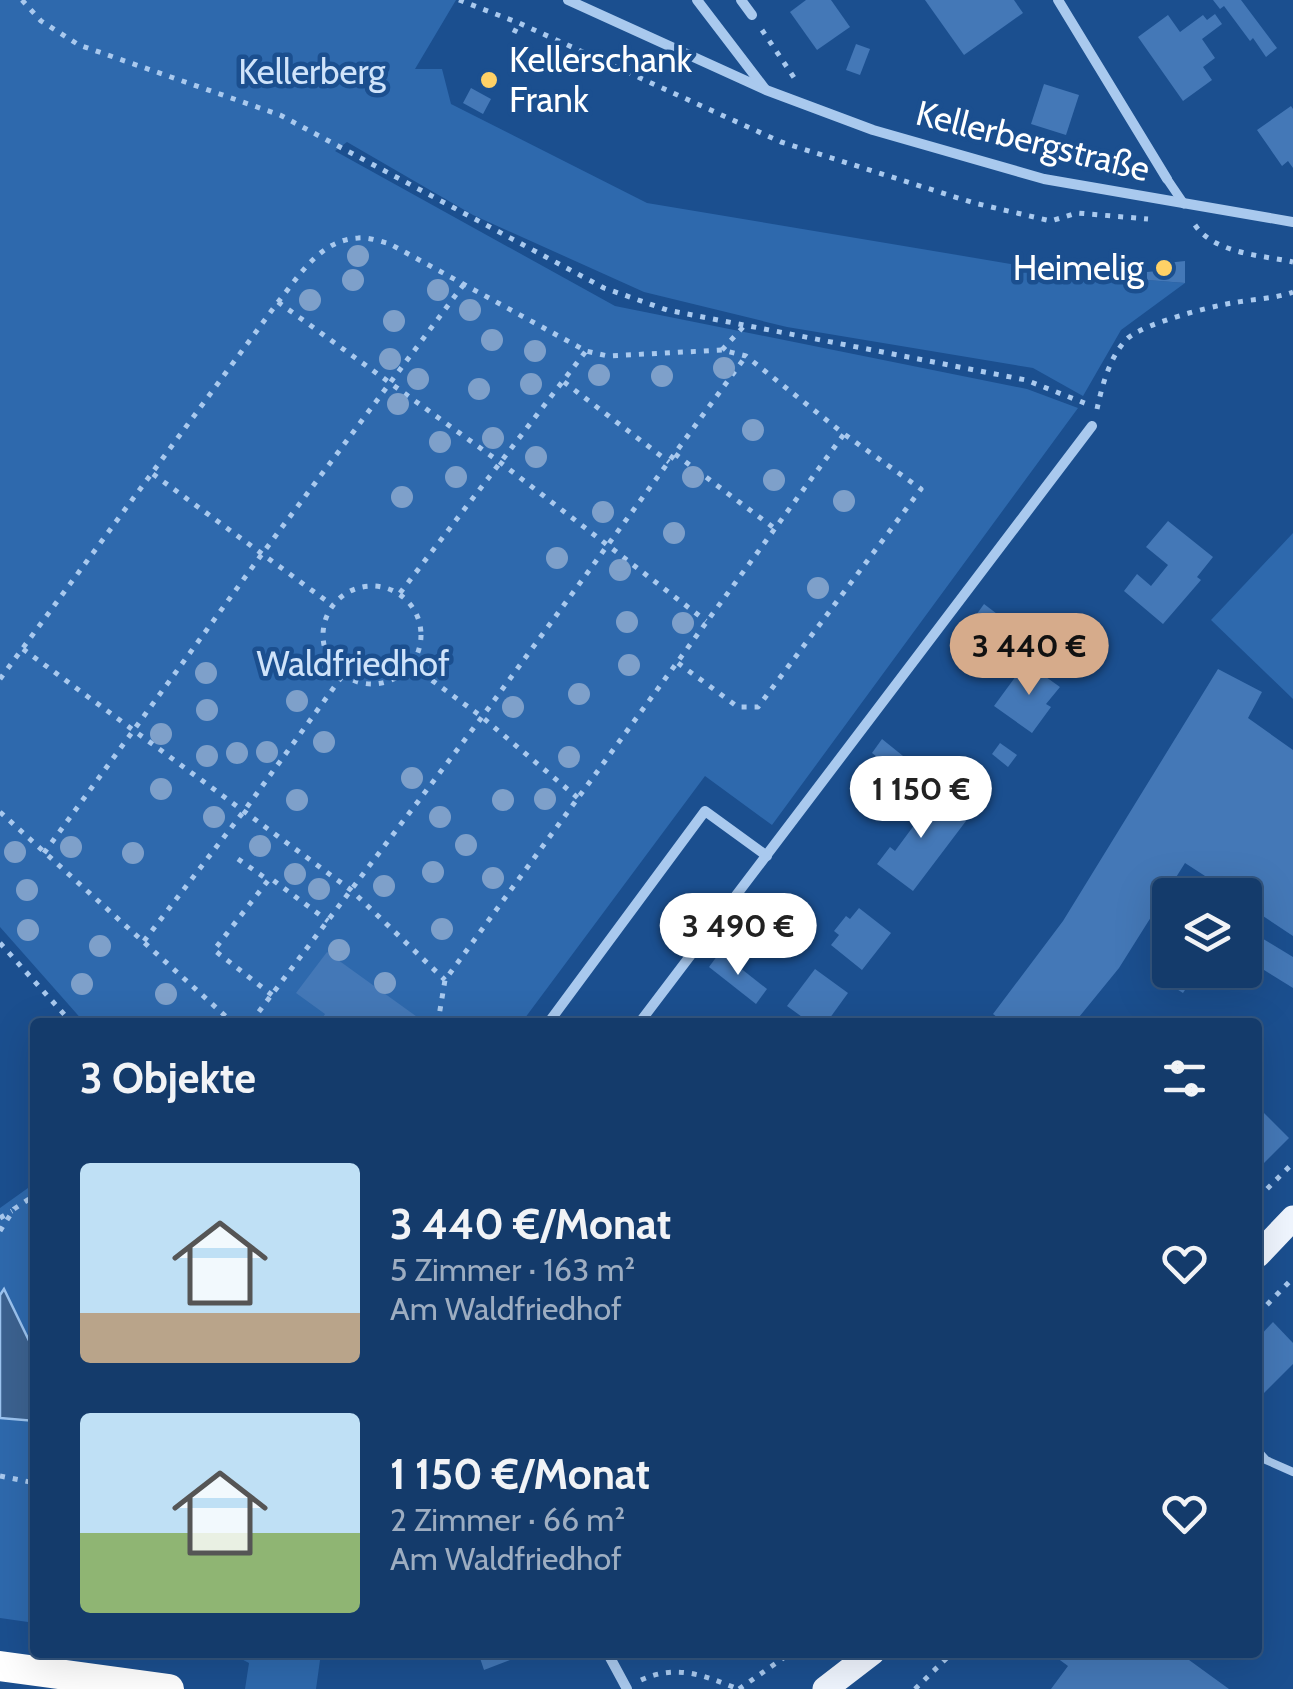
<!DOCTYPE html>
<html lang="de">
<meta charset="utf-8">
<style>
:root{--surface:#143b6b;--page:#1d4271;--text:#f1f3f6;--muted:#9dadc1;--line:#33557e;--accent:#d6ab8b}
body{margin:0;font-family:Cabin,sans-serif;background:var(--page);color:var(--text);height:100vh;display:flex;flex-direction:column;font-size:38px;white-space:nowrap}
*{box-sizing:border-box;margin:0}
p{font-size:32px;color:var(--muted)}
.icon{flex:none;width:55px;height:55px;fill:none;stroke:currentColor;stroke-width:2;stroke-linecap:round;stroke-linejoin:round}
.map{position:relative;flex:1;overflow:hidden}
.panel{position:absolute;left:30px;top:1018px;width:1232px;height:640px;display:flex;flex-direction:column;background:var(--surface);border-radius:10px;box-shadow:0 10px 40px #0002,0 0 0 2px var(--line)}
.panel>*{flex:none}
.controls{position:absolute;left:1152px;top:878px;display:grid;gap:20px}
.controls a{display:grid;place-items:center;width:110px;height:110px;border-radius:10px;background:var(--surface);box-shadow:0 10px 40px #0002,0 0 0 2px var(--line);font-size:50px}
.price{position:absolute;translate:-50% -85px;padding:0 22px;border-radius:35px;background:#fff;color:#222;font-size:32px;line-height:65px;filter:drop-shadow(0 2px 5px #0008)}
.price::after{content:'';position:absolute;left:50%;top:60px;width:30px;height:22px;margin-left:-15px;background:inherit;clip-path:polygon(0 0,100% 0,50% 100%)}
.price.selected{background:var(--accent);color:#111}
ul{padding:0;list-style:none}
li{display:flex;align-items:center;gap:30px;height:250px;padding:0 50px}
li span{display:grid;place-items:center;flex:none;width:280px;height:200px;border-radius:10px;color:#555}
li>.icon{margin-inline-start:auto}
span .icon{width:120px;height:120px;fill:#fffc;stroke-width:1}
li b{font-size:42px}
h2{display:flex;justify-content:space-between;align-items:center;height:120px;padding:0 50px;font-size:42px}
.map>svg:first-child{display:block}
</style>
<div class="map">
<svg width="1293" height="1689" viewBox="0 0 1293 1689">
<rect width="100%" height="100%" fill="#1b4f8f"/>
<g fill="#2e69ad">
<path d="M0 0H456L415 69H442L451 104 647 203 1071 274 1185 283 1121 330 1083 396 1033 368 787 327 644 292 473 215 347 142 335 151 615 306 1027 389 1078 408 772 825 705 776 522 1022H84L0 927Z"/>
<path d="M1293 533V699L1211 620Z"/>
<path d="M35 1183V1623L0 1618V1208Z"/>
<path d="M230 1653H321L316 1689H245L249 1663Z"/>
</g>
<path fill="#3c6290" stroke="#9cc4f0" stroke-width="2.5" d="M4 1289 35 1353V1421L0 1418V1295Z"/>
<g fill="#4478b7">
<path d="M806 0H831L850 27 817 50 790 12Z"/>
<path d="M925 0H1014L1023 13 964 55Z"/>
<path d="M1213 0H1241L1277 48 1266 57 1253 38 1250 41 1224 6 1220 9Z"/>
<path d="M1215 14 1222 24 1202 39 1215 58 1203 67 1212 80 1183 101 1138 37 1168 15 1180 32 1203 15 1207 20Z"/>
<path d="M856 44 870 49 860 75 846 70Z"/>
<path d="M1044 84 1079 95 1066 135 1031 124Z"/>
<path d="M471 88 491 99 483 114 463 103Z"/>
<path d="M1291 106 1293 109V168L1288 161 1282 166 1257 130Z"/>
<path d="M1185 261V283L1147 280V272L1157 271V264Z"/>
<path d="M1168 521 1213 557 1197 577 1201 580 1163 624 1124 591 1137 574 1151 586 1168 565 1146 547Z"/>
<path d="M984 604 1005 620 994 634 974 618Z"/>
<path d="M1038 662 1047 666 1048 673 1046 677 1060 687 1046 704 1051 707 1032 733 994 706 1016 676 1026 683 1031 677 1030 669Z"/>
<path d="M1218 669 1262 692 1248 718 1293 750V936L1245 904V895H1217L1222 887 1185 863 1119 968 1075 1022H1003L993 1014 1063 921Z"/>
<path d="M882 739 913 764 903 777 872 753Z"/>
<path d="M1000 743 1017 755 1008 767 992 754Z"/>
<path d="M915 793 938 810 943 803 966 821 913 891 877 864 890 847 895 851 915 824 900 813Z"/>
<path d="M859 908 891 933 862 970 831 945 839 935 834 931 846 916 850 919Z"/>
<path d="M1255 934 1293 957V988L1245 958V950Z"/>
<path d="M327 952 420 1019 417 1022H320L325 1014 296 993Z"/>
<path d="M720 952 767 989 756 1004 709 967Z"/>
<path d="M815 969 848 993 827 1022H809L787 1006Z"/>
<path d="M1170 970H1198L1183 993 1164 981Z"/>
<path d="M1258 1107 1289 1138 1258 1169Z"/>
<path d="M1273 1322 1293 1343V1364L1258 1399V1338Z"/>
<path d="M478 1652H528V1653L484 1670Z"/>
<path d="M1049 1652H1178L1229 1689H1051L1068 1666Z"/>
</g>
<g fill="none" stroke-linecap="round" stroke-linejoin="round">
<g stroke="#a9c9ee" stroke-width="5" stroke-dasharray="5 8" stroke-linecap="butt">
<path d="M22 0 41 21 79 45 280 115 604 288 667 310 1026 380 1092 406"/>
<path d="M459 0 519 23 781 142 974 203 1051 221 1077 213 1148 219"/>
<path d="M762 30 795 79"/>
<path d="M514 33 519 23"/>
<path d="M1195 225C1215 254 1261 255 1293 262"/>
<path d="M278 302 501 463 706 621"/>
<path d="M722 350 744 326"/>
<path d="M564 382 669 462"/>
<path d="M1097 409C1102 386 1110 355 1128 338 1146 323 1208 307 1232 303 1252 299 1274 299 1293 292"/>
<path d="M675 454 774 528"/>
<path d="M153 474 332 605"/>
<circle cx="372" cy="635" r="49"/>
<path d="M400 593 586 351"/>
<path d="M23 649 351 890 445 980"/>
<path d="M678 663 738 707H758L921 489 844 434"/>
<path d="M411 665 482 717 578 798"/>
<path d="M0 679 278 302C300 275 320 240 358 238 368 237 380 241 390 244L586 351 608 356 722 350 746 356 844 434 445 980 438 1022"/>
<path d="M0 812 232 1022"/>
<path d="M44 853 262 554 464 284"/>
<path d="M238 859 268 880"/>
<path d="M144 941 244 811 343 675"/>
<path d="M0 943 71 1022"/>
<path d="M272 995 214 950 270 878 328 921"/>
<path d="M251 1022 482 717 746 356"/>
<path d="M1258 1198 1293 1163"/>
<path d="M0 1218 12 1211"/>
<path d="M0 1231 14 1209 35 1195"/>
<path d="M1258 1314 1293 1278"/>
<path d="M0 1476 35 1483"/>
<path d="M641 1680C677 1664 703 1675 738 1689"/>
<path d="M739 1689 792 1652"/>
<path d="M915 1689 953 1652"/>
</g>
<path stroke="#a9c9ee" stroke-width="8" d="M1258 1451 1266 1460 1293 1472"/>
<path stroke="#a9c9ee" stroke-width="9" d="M1167 179 1184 204"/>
<g stroke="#a9c9ee" stroke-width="10">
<path d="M568 0 766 90 873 130 1044 179 1293 222"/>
<path d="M697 0 765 89"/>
<path d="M741 0 752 15"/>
<path d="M1058 0 1167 179"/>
<path d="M549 1022 705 811 767 856"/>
<path d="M640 1022 1092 426"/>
<path d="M607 1652 627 1689"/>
</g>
<g stroke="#f0f6ff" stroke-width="25">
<path d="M1258 1255 1293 1218"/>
<path d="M825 1689 873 1652"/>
</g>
<path stroke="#fff" stroke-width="30" d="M0 1666 169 1689"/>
</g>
<g fill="#7ea0ca">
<circle cx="358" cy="256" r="11"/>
<circle cx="353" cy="280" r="11"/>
<circle cx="438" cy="290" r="11"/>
<circle cx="310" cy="300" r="11"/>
<circle cx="470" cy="310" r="11"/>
<circle cx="394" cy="321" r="11"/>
<circle cx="492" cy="340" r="11"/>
<circle cx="535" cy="351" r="11"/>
<circle cx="390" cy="359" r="11"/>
<circle cx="724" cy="368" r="11"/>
<circle cx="599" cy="375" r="11"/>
<circle cx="662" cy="376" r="11"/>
<circle cx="418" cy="379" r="11"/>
<circle cx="531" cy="384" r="11"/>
<circle cx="479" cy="389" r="11"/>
<circle cx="398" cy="404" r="11"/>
<circle cx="753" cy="430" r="11"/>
<circle cx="493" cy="438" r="11"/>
<circle cx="440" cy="442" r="11"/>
<circle cx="536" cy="457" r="11"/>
<circle cx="456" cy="477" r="11"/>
<circle cx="693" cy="477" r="11"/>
<circle cx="774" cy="480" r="11"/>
<circle cx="402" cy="497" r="11"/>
<circle cx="844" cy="501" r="11"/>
<circle cx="603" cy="512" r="11"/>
<circle cx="674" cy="533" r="11"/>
<circle cx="557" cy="558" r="11"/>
<circle cx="620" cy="570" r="11"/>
<circle cx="818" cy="588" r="11"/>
<circle cx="627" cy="622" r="11"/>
<circle cx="683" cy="623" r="11"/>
<circle cx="629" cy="665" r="11"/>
<circle cx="206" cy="673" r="11"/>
<circle cx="579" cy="694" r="11"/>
<circle cx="297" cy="701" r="11"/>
<circle cx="513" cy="707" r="11"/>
<circle cx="207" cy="710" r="11"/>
<circle cx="161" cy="734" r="11"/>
<circle cx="324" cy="742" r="11"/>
<circle cx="267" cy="752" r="11"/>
<circle cx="237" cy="753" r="11"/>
<circle cx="207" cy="756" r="11"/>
<circle cx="569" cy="757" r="11"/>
<circle cx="412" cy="778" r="11"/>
<circle cx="161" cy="789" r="11"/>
<circle cx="545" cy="799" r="11"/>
<circle cx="297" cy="800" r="11"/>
<circle cx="503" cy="800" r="11"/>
<circle cx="214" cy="817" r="11"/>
<circle cx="440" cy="817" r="11"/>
<circle cx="466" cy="845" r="11"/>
<circle cx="260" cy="846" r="11"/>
<circle cx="71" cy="847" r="11"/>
<circle cx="15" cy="852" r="11"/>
<circle cx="133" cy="853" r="11"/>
<circle cx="433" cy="872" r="11"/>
<circle cx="295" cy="874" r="11"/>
<circle cx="493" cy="878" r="11"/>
<circle cx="384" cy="886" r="11"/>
<circle cx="319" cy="889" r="11"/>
<circle cx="27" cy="890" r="11"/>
<circle cx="442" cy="929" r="11"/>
<circle cx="28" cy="930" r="11"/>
<circle cx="100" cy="946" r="11"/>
<circle cx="339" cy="950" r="11"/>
<circle cx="385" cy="983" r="11"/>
<circle cx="82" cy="984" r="11"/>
<circle cx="166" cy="994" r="11"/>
</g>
<g fill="#ffd166" stroke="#1b4f8f" stroke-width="4">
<circle cx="489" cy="80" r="10"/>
<circle cx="1164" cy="268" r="10"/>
</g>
<g text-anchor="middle" stroke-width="9" stroke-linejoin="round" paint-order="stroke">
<g font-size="35" fill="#fff" stroke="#1b4f8f" text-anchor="start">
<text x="509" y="72">Kellerschank<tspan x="509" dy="40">Frank</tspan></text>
<text x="1144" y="280" text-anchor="end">Heimelig</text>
</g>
<g font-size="35" fill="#cfe3fa" stroke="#1b4f8f">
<text x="312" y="84">Kellerberg</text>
<text x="353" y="676">Waldfriedhof</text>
</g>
<g font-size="35" fill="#fff" stroke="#1b4f8f">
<text transform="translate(1033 141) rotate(14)" y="12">Kellerbergstraße</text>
</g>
</g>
</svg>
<div class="controls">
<a><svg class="icon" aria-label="layers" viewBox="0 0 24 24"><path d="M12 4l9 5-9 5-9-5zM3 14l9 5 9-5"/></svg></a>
</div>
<b class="price selected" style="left:1029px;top:698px">3 440 €</b>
<b class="price" style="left:921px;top:841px">1 150 €</b>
<b class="price" style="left:738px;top:978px">3 490 €</b>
<section class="panel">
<h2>3 Objekte<svg class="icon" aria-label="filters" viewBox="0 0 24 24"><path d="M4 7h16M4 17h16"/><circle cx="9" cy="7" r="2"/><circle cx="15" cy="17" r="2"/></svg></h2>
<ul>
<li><span style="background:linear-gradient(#bfe0f5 75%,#b9a48a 0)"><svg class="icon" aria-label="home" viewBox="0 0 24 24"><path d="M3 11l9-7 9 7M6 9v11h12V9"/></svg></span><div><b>3 440 €/Monat</b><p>5 Zimmer · 163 m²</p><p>Am Waldfriedhof</p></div><svg class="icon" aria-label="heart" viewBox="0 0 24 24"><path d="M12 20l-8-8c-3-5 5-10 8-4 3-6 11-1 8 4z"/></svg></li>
<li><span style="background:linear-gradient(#bfe0f5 60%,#8fb573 0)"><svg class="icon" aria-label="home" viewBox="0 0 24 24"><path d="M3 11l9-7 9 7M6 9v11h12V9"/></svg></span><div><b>1 150 €/Monat</b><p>2 Zimmer · 66 m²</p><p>Am Waldfriedhof</p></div><svg class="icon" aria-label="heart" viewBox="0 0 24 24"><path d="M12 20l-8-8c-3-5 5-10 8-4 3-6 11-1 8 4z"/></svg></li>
</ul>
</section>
</div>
